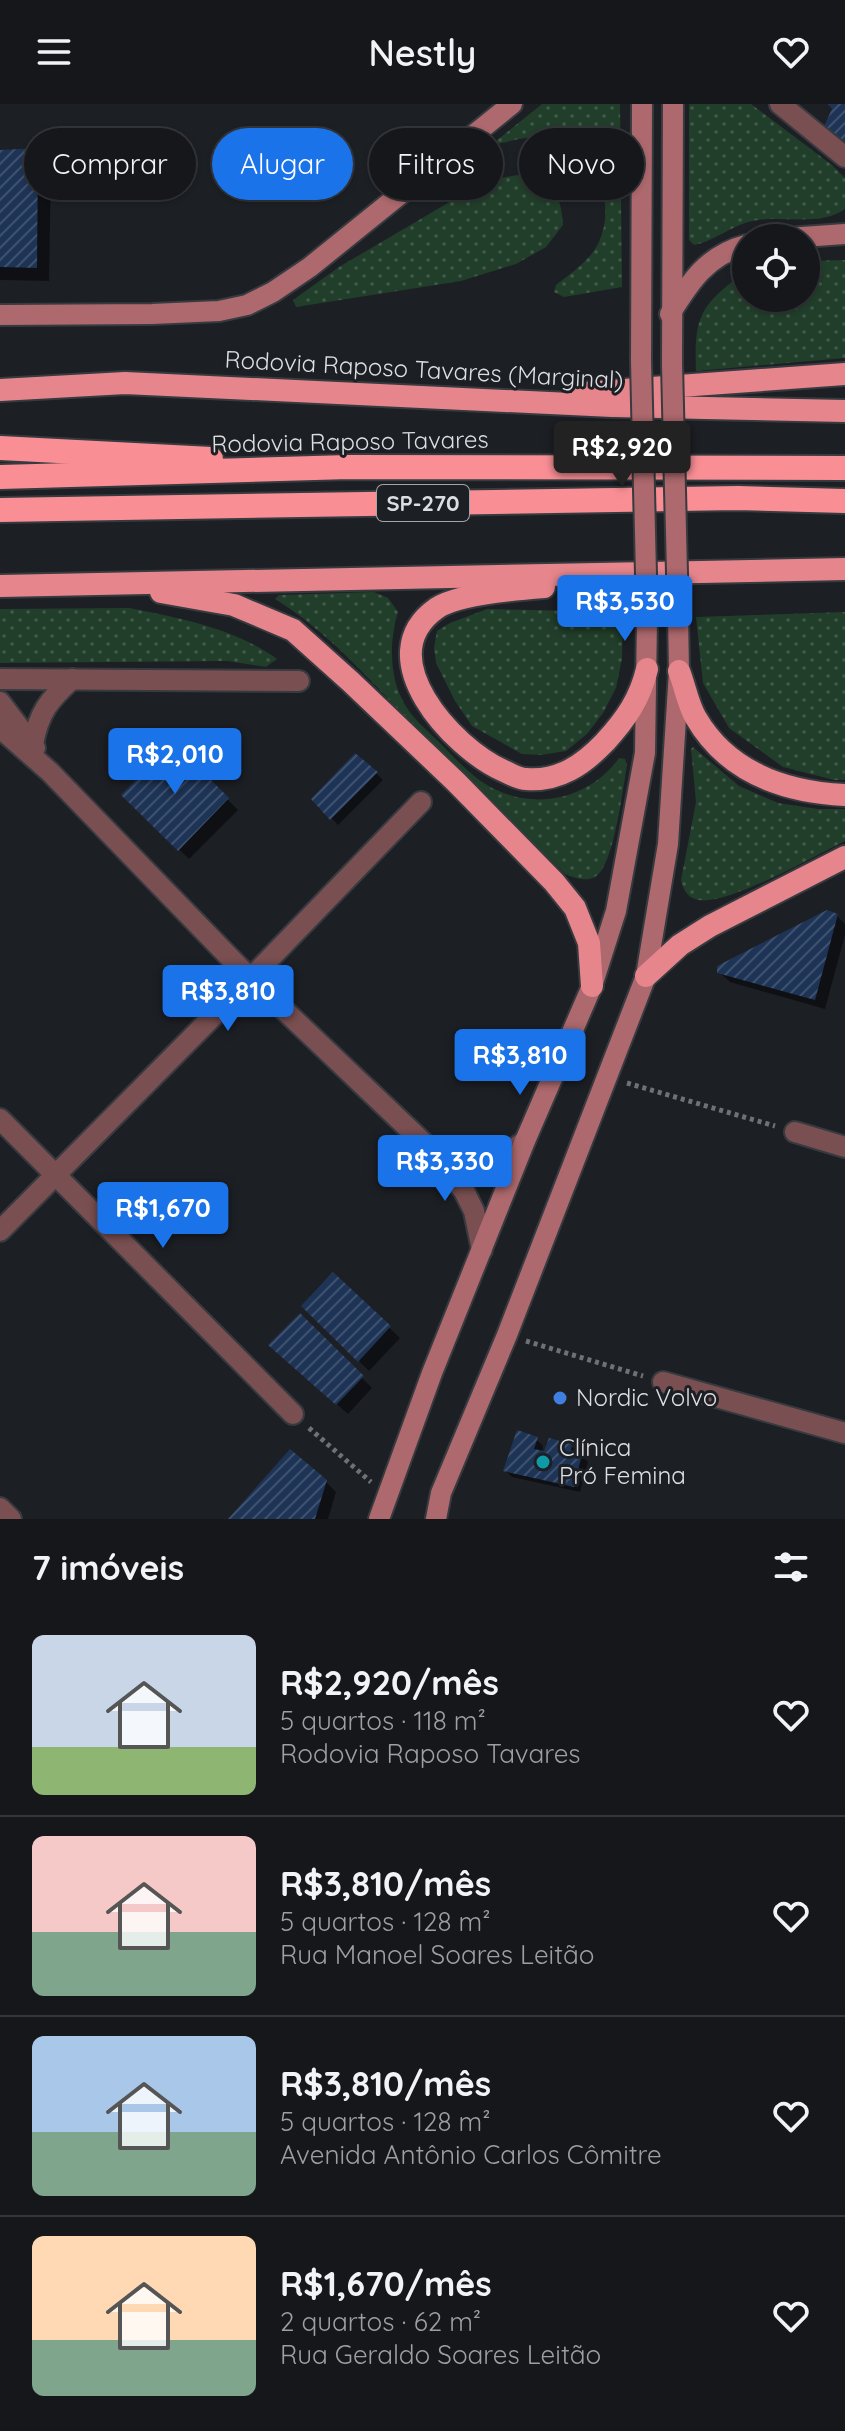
<!DOCTYPE html>
<html lang="pt">
<meta charset="utf-8">
<style>
:root{--surface:#15171b;--page:#1e2024;--text:#f1f3f6;--muted:#9d9fa3;--line:#34363a;--accent:#1a73e8}
body{margin:0;font-family:Quicksand,sans-serif;background:var(--page);color:var(--text);height:100vh;display:flex;flex-direction:column;font-size:30px;white-space:nowrap}
*{box-sizing:border-box;margin:0}
p{font-size:26px;color:var(--muted)}
.icon{flex:none;width:44px;height:44px;fill:none;stroke:currentColor;stroke-width:2;stroke-linecap:round;stroke-linejoin:round}
.map{position:relative;height:1415px;overflow:hidden}
.details{display:flex;flex-direction:column;background:var(--surface);flex:1}
.details>*{flex:none}
.hud{position:absolute;left:24px;top:24px;width:798px;height:72px;display:flex;gap:16px}
.tools{position:absolute;left:732px;top:120px;display:grid;gap:16px}
.tools a{display:grid;place-items:center;width:88px;height:88px;border-radius:50%;background:var(--surface);box-shadow:0 2px 6px #0004,0 0 0 2px var(--line);font-size:40px}
.price{position:absolute;translate:-50% -68px;padding:0 18px;border-radius:8px;background:var(--accent);color:#fff;font-size:26px;line-height:52px;filter:drop-shadow(0 2px 4px #0008)}
.price::after{content:'';position:absolute;left:50%;top:48px;width:24px;height:18px;margin-left:-12px;background:inherit;clip-path:polygon(0 0,100% 0,50% 100%)}
.price.on{background:#222;color:#fff}
ul{padding:0;list-style:none}
li{display:flex;align-items:center;gap:24px;height:200px;padding:0 32px}
li+li{border-top:2px solid var(--line)}
li span{display:grid;place-items:center;flex:none;width:224px;height:160px;border-radius:12px;color:#555}
li>.icon{margin-inline-start:auto}
span .icon{width:96px;height:96px;fill:#fffc;stroke-width:1}
li b{font-size:34px}
h2{display:flex;justify-content:space-between;align-items:center;height:96px;padding:0 32px;font-size:34px}
.tag{padding:0 28px;border-radius:36px;background:var(--surface);box-shadow:0 2px 6px #0004,0 0 0 2px var(--line);font-size:28px;line-height:72px}
.tag.on{background:var(--accent);color:#fff}
header{display:flex;justify-content:space-between;align-items:center;height:104px;padding:0 32px;background:var(--surface);font-size:36px;font-weight:600}
.map>svg:first-child{display:block}
</style>
<header><svg class="icon" aria-label="menu" viewBox="0 0 24 24"><path d="M4 6h16M4 12h16M4 18h16"/></svg>Nestly<svg class="icon" aria-label="heart" viewBox="0 0 24 24"><path d="M12 20l-8-8c-3-5 5-10 8-4 3-6 11-1 8 4z"/></svg></header>
<div class="map">
<svg width="845" height="1415" viewBox="0 0 845 1415">
<defs>
<pattern id="grass-dots" width="8" height="8" patternUnits="userSpaceOnUse" patternTransform="scale(2)"><rect width="8" height="8" fill="#213e2a"/><path d="M2 2h.1M6 6h.1" fill="none" stroke="#415949" stroke-width="1.8" stroke-linecap="round"/></pattern>
<pattern id="building-hatch" width="6" height="6" patternUnits="userSpaceOnUse" patternTransform="scale(2)"><rect width="6" height="6" fill="#1e3456"/><path d="M-1 1l2-2M0 6l6-6M5 7l2-2" fill="none" stroke="#3e516e"/></pattern>
</defs>
<rect width="100%" height="100%" fill="#1c1f24"/>
<g fill="url(#grass-dots)">
<path d="M542 0H620L622 183 564 193 554 188 556 181C571 169 590 157 599 138 620 91 587 30 533 33 519 34 504 39 491 41Z"/>
<path d="M689 0H751L832 61 845 74V105C822 122 786 112 758 116 734 119 716 137 694 141L689 136Z"/>
<path d="M534 68C556 82 561 95 563 121L546 143 516 160 461 177 296 203 293 196 339 163 458 93 490 76Z"/>
<path d="M845 156V254L696 267C694 215 699 202 741 171L746 169V194H806V157Z"/>
<path d="M374 488 388 494 398 508C390 534 389 568 401 593 409 612 427 626 441 640 455 654 470 671 487 681 532 708 589 696 619 654L625 655 627 661C623 683 614 763 595 773 585 778 575 774 565 770 513 720 461 670 411 619 368 574 328 528 275 495L279 491Z"/>
<path d="M129 504C180 514 234 524 277 555L266 563 228 557 0 559V505Z"/>
<path d="M487 505 623 508 622 555 616 584 603 609 587 630 566 647 541 651 522 650 472 622 455 597 436 559 434 544 437 527 450 519Z"/>
<path d="M845 508V676H834L783 663 729 624 703 579 696 513Z"/>
<path d="M693 643 739 682 778 699 818 705H845V737C818 750 721 806 695 795 686 792 683 784 681 776L696 698 691 645Z"/>
</g>
<g fill="#0007">
<path d="M37 46 51 60 49 177 0 176V48Z"/>
<path d="M173 641 238 706 189 755 124 691Z"/>
<path d="M376 669 383 676 338 721 314 695Z"/>
<path d="M837 812 845 820V831L825 905 730 878 719 868Z"/>
<path d="M333 1170 400 1234 369 1267 303 1202Z"/>
<path d="M300 1212 372 1284 348 1310 281 1251Z"/>
<path d="M536 1335 543 1342 542 1348 571 1342 588 1358 580 1388 512 1373 506 1367Z"/>
<path d="M326 1378 336 1388 328 1415H230Z"/>
</g>
<g fill="url(#building-hatch)">
<path d="M828 0H845V38L824 22 832 5Z"/>
<path d="M38 44 37 164 0 163V46Z"/>
<path d="M173 638 229 694 178 747 121 691Z"/>
<path d="M355 649 378 668 330 716 311 695Z"/>
<path d="M827 806 838 810 815 896 717 869V862Z"/>
<path d="M333 1168 391 1222 358 1258 301 1202Z"/>
<path d="M300 1209 364 1272 336 1301 268 1241Z"/>
<path d="M517 1326 538 1333 534 1345 544 1347 549 1334 572 1340 571 1346 582 1350 574 1383 503 1367Z"/>
<path d="M290 1345 327 1376 315 1415H228Z"/>
</g>
<g fill="none" stroke-linecap="round" stroke-linejoin="round">
<defs>
<g id="minor">
<path d="M780 0 845 53"/>
<path d="M0 575 299 577"/>
<path d="M0 598 35 644"/>
<path d="M0 624 50 668 239 863 429 1044 464 1087 474 1107 482 1146"/>
<path d="M33 640C39 608 49 596 72 575"/>
<path d="M0 1015 293 1310"/>
<path d="M795 1028 845 1043"/>
<path d="M429 1044C468 1058 490 1063 525 1037"/>
<path d="M0 1127 251 874 421 698"/>
<path d="M663 1278 845 1329"/>
<path d="M0 1404 11 1415"/>
</g>
<g id="secondary">
<path d="M788 134 845 130"/>
<path d="M670 210C690 178 707 151 746 141"/>
<path d="M0 211 152 210 219 207 247 201 273 188 310 163 512 0"/>
<path d="M641 257 642 0"/>
<path d="M672 260 673 0"/>
<path d="M379 1415 432 1269 525 1037 592 882 616 807 645 649 647 513"/>
<path d="M436 1415 441 1389 507 1231 646 872 668 740 679 567 678 511"/>
</g>
<g id="trunk">
<path d="M0 286 125 279 612 302 845 307"/>
<path d="M583 289 845 270"/>
<path d="M0 482 845 465"/>
<path d="M544 483C518 485 457 490 437 504 368 552 452 644 504 667 511 670 519 675 526 675 559 678 584 660 605 638 626 615 640 595 647 565"/>
<path d="M161 488 234 501 293 526 351 578 456 678 554 778 575 804 589 839 592 882"/>
<path d="M679 567C685 582 688 601 696 614 728 669 786 688 845 691"/>
<path d="M646 872 680 841 710 822 845 753"/>
</g>
<g id="motorway">
<path d="M0 344 211 355"/>
<path d="M0 373 349 363 845 364"/>
<path d="M0 406 738 394 845 397"/>
</g>
</defs>
<use href="#minor" stroke="#373a3f" stroke-width="24"/>
<use href="#secondary" stroke="#373a3f" stroke-width="24"/>
<use href="#trunk" stroke="#373a3f" stroke-width="26"/>
<use href="#motorway" stroke="#373a3f" stroke-width="28"/>
<g stroke="#6f7176" stroke-width="5" stroke-dasharray="4 4" stroke-linecap="butt">
<path d="M627 979 775 1022"/>
<path d="M526 1237 643 1272"/>
<path d="M309 1324 371 1378"/>
</g>
<use href="#minor" stroke="#794f51" stroke-width="20"/>
<use href="#secondary" stroke="#ad696d" stroke-width="20"/>
<use href="#trunk" stroke="#e6868c" stroke-width="22"/>
<use href="#motorway" stroke="#f98f95" stroke-width="24"/>
<defs>
<g id="secondary-bridge">
<path d="M641 257 647 513"/>
<path d="M672 260 678 511"/>
</g>
</defs>
<use href="#secondary-bridge" stroke="#373a3f" stroke-width="24" stroke-linecap="butt"/>
<use href="#secondary-bridge" stroke="#ad696d" stroke-width="20"/>
</g>
<circle fill="#3f7fe0" stroke="#1c1f24" stroke-width="3" cx="560" cy="1294" r="8"/>
<circle fill="#0f9aa8" stroke="#1c1f24" stroke-width="3" cx="543" cy="1358" r="8"/>
<g text-anchor="middle" stroke-width="6" stroke-linejoin="round" paint-order="stroke">
<rect fill="#1c1f24" stroke="#a2a5a9" stroke-width="2" x="377" y="381" width="92" height="36" rx="6"/>
<g font-size="22" font-weight="bold" fill="#dcdee2">
<text x="423" y="407">SP-270</text>
</g>
<g font-size="24" fill="#dcdee2" stroke="#1c1f24">
<text transform="translate(424 266) rotate(3)" y="8">Rodovia Raposo Tavares (Marginal)</text>
<text transform="translate(350 338) rotate(-1)" y="8">Rodovia Raposo Tavares</text>
</g>
<g font-size="24" fill="#dcdee2" stroke="#1c1f24" text-anchor="start">
<text x="576" y="1302">Nordic Volvo</text>
<text x="559" y="1352">Clínica<tspan x="559" dy="28">Pró Femina</tspan></text>
</g>
</g>
</svg>
<div class="tools">
<a><svg class="icon" aria-label="locate" viewBox="0 0 24 24"><circle cx="12" cy="12" r="6"/><path d="M12 2v4M12 18v4M2 12h4M18 12h4"/></svg></a>
</div>
<b class="price on" style="left:622px;top:385px">R$2,920</b>
<b class="price" style="left:625px;top:539px">R$3,530</b>
<b class="price" style="left:175px;top:692px">R$2,010</b>
<b class="price" style="left:228px;top:929px">R$3,810</b>
<b class="price" style="left:520px;top:993px">R$3,810</b>
<b class="price" style="left:445px;top:1099px">R$3,330</b>
<b class="price" style="left:163px;top:1146px">R$1,670</b>
<div class="hud">
<a class="tag">Comprar</a>
<a class="tag on">Alugar</a>
<a class="tag">Filtros</a>
<a class="tag">Novo</a>
</div>
</div>
<section class="details">
<h2>7 imóveis<svg class="icon" aria-label="filters" viewBox="0 0 24 24"><path d="M4 7h16M4 17h16"/><circle cx="9" cy="7" r="2"/><circle cx="15" cy="17" r="2"/></svg></h2>
<ul>
<li><span style="background:linear-gradient(#c9d6e8 70%,#8fb573 0)"><svg class="icon" aria-label="home" viewBox="0 0 24 24"><path d="M3 11l9-7 9 7M6 9v11h12V9"/></svg></span><div><b>R$2,920/mês</b><p>5 quartos · 118 m²</p><p>Rodovia Raposo Tavares</p></div><svg class="icon" aria-label="heart" viewBox="0 0 24 24"><path d="M12 20l-8-8c-3-5 5-10 8-4 3-6 11-1 8 4z"/></svg></li>
<li><span style="background:linear-gradient(#f6c9c9 60%,#7fa58c 0)"><svg class="icon" aria-label="home" viewBox="0 0 24 24"><path d="M3 11l9-7 9 7M6 9v11h12V9"/></svg></span><div><b>R$3,810/mês</b><p>5 quartos · 128 m²</p><p>Rua Manoel Soares Leitão</p></div><svg class="icon" aria-label="heart" viewBox="0 0 24 24"><path d="M12 20l-8-8c-3-5 5-10 8-4 3-6 11-1 8 4z"/></svg></li>
<li><span style="background:linear-gradient(#a9c7e8 60%,#7fa58c 0)"><svg class="icon" aria-label="home" viewBox="0 0 24 24"><path d="M3 11l9-7 9 7M6 9v11h12V9"/></svg></span><div><b>R$3,810/mês</b><p>5 quartos · 128 m²</p><p>Avenida Antônio Carlos Cômitre</p></div><svg class="icon" aria-label="heart" viewBox="0 0 24 24"><path d="M12 20l-8-8c-3-5 5-10 8-4 3-6 11-1 8 4z"/></svg></li>
<li><span style="background:linear-gradient(#ffd9b3 65%,#7fa58c 0)"><svg class="icon" aria-label="home" viewBox="0 0 24 24"><path d="M3 11l9-7 9 7M6 9v11h12V9"/></svg></span><div><b>R$1,670/mês</b><p>2 quartos · 62 m²</p><p>Rua Geraldo Soares Leitão</p></div><svg class="icon" aria-label="heart" viewBox="0 0 24 24"><path d="M12 20l-8-8c-3-5 5-10 8-4 3-6 11-1 8 4z"/></svg></li>
</ul>
</section>
